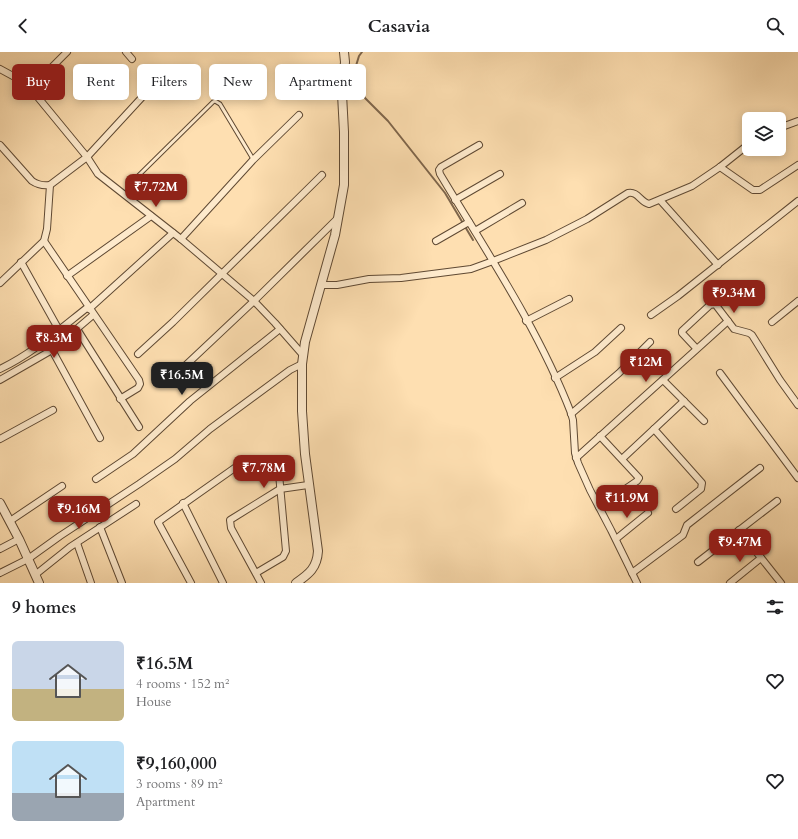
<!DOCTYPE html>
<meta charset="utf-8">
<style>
:root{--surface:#fff;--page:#f2f2f2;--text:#202124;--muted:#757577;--accent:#8f2418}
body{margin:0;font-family:Cardo,serif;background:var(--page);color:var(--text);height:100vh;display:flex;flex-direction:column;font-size:15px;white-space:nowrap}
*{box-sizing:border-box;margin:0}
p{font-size:13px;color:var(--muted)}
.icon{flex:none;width:22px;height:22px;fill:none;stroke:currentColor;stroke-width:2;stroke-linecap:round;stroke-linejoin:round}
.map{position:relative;height:531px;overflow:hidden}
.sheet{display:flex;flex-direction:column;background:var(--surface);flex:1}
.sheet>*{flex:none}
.guide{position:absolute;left:12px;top:12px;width:400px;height:36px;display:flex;gap:8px}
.controls{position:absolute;left:742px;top:60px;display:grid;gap:8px}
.controls a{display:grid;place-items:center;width:44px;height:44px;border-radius:6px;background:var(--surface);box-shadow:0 2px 10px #0003;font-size:20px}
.price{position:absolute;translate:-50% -34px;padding:0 9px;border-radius:8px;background:var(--accent);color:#fff;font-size:13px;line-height:26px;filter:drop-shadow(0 1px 2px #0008)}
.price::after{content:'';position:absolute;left:50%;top:24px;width:12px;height:9px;margin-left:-6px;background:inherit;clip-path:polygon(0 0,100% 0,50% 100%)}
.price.active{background:#222;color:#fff}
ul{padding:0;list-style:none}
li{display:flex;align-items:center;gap:12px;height:100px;padding:0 12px}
li span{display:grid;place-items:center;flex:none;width:112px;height:80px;border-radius:6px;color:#555}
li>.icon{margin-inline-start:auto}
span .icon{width:48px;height:48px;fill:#fffc;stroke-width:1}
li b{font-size:17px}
h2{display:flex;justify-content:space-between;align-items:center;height:48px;padding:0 12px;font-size:17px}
.chip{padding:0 14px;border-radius:6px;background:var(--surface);box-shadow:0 2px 10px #0003;font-size:14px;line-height:36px}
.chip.active{background:var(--accent);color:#fff}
header{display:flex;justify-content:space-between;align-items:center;height:52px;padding:0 12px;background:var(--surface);font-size:18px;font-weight:600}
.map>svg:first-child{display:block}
</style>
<header><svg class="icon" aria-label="back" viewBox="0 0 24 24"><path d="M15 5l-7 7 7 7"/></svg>Casavia<svg class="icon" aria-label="search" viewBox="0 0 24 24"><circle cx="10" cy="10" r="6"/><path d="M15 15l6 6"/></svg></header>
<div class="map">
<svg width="798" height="531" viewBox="0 0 798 531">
<rect width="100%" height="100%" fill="#fedfb1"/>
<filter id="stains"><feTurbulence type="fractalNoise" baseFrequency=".005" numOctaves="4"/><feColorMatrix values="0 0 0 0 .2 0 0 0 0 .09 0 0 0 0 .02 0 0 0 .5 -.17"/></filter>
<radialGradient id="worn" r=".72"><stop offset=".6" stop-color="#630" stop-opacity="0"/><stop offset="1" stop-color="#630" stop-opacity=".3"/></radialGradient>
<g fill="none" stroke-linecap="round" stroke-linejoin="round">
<path stroke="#7e664c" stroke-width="2" d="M362 0 359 4 355 17 357 30 365 46 388 69 445 141 473 188"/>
<defs>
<path id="service" d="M135 127 213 50 215 49 220 52 253 107"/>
<g id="minor">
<path d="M67 0 36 31 33 37 36 43 87 105 98 122 181 187 254 249 275 271 303 303"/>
<path d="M126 0 132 7"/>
<path d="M0 17 33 35"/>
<path d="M779 76 798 69"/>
<path d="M0 93 32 129C38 133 43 134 50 133L87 105 145 42"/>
<path d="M479 93 441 115 439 118 440 122C486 199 538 276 571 361L573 368 575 401 578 411 590 438 611 478 637 531"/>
<path d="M720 115 753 138H760L798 113"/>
<path d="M455 148 500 122"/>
<path d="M660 148 718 213"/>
<path d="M475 179 522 151"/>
<path d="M181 187 253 108 299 63"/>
<path d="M44 189 139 328 140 332 138 336 120 347"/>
<path d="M436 189 469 170"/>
<path d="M21 210 59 278"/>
<path d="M67 224 151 164"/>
<path d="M0 231 44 189 47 177 50 133"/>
<path d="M322 233H337L369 227 401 226 471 217 493 209 546 188 587 167 628 141C638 139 640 150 649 152L692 134 720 115 749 92"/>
<path d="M89 257 173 181"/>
<path d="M651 263 678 244 798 149"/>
<path d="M526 269 569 247"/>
<path d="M772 270 798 249"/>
<path d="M77 277 139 375"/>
<path d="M696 296 682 281V279L710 253 715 252 734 277 749 281 752 283 780 328 798 353"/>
<path d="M52 298 100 386"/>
<path d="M138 302 173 270 322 123"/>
<path d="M0 317C32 302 60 277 88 255"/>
<path d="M720 321 798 426"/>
<path d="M555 326 595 300 621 276"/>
<path d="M0 328 52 298 93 263"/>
<path d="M663 328 704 369"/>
<path d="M169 329 254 249 338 166"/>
<path d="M571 362 619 321 650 290"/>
<path d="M654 377 702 431 701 437 676 457"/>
<path d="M0 387 53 358"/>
<path d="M576 406 728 269"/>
<path d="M622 407 684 349"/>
<path d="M96 427 133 402 190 349 280 277"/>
<path d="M183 451 223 531"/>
<path d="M599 455 637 429 639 426 600 384"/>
<path d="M10 469 62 434"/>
<path d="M100 475 122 531"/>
<path d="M739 478 781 531"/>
<path d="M616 487 648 461"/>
<path d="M77 491 91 531"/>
<path d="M0 497 19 487"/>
<path d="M698 510 777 449"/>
<path d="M0 521 28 507 60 484 139 432 175 407 210 377 290 318 302 312"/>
<path d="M256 521 283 505 286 499 278 411"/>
<path d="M632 521 683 483 687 473 760 416"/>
<path d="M35 523 70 495 136 452"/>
<path d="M191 531 158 470 236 415"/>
<path d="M261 531 231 476 230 468 280 437 308 433"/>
<path d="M730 531 761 506"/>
</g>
<g id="tertiary">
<path d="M0 451 19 487 39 531"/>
<path d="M296 531C309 522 317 516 318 499L305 402 302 359V312L305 290 335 183 344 133V80L342 42 345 10 344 0"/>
</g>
</defs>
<use href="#service" stroke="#5f4933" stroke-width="5"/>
<use href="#minor" stroke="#5f4933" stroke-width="8"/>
<use href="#tertiary" stroke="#5f4933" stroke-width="10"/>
<use href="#service" stroke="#feeacc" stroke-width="3"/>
<use href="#minor" stroke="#feeacc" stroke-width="6"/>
<use href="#tertiary" stroke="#feeacc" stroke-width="8"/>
</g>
<rect width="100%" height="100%" filter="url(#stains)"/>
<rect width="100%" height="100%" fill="url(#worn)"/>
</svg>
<div class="controls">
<a><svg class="icon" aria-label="layers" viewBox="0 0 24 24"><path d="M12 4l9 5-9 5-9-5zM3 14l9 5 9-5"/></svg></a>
</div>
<b class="price" style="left:156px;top:156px">₹7.72M</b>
<b class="price" style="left:734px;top:262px">₹9.34M</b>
<b class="price" style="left:54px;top:307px">₹8.3M</b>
<b class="price" style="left:646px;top:331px">₹12M</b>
<b class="price active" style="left:182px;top:344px">₹16.5M</b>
<b class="price" style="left:264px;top:437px">₹7.78M</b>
<b class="price" style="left:627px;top:467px">₹11.9M</b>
<b class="price" style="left:79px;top:478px">₹9.16M</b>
<b class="price" style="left:740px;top:511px">₹9.47M</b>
<div class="guide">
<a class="chip active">Buy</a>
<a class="chip">Rent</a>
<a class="chip">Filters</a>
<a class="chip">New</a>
<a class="chip">Apartment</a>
</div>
</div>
<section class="sheet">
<h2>9 homes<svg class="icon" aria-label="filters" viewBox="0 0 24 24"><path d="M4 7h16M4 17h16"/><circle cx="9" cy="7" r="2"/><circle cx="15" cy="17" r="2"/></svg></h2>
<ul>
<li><span style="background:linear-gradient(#c9d6e8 60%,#c2b280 0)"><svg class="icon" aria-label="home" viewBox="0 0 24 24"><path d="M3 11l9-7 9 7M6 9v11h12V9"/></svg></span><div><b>₹16.5M</b><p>4 rooms · 152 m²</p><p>House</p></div><svg class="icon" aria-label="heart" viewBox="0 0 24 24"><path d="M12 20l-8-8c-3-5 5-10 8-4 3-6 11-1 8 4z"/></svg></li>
<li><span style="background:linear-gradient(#bfe0f5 65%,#9aa5b1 0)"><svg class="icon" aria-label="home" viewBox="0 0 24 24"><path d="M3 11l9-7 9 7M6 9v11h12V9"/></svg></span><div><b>₹9,160,000</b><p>3 rooms · 89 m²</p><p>Apartment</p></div><svg class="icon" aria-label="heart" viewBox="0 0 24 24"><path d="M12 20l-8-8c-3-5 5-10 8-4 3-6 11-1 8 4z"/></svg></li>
</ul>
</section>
